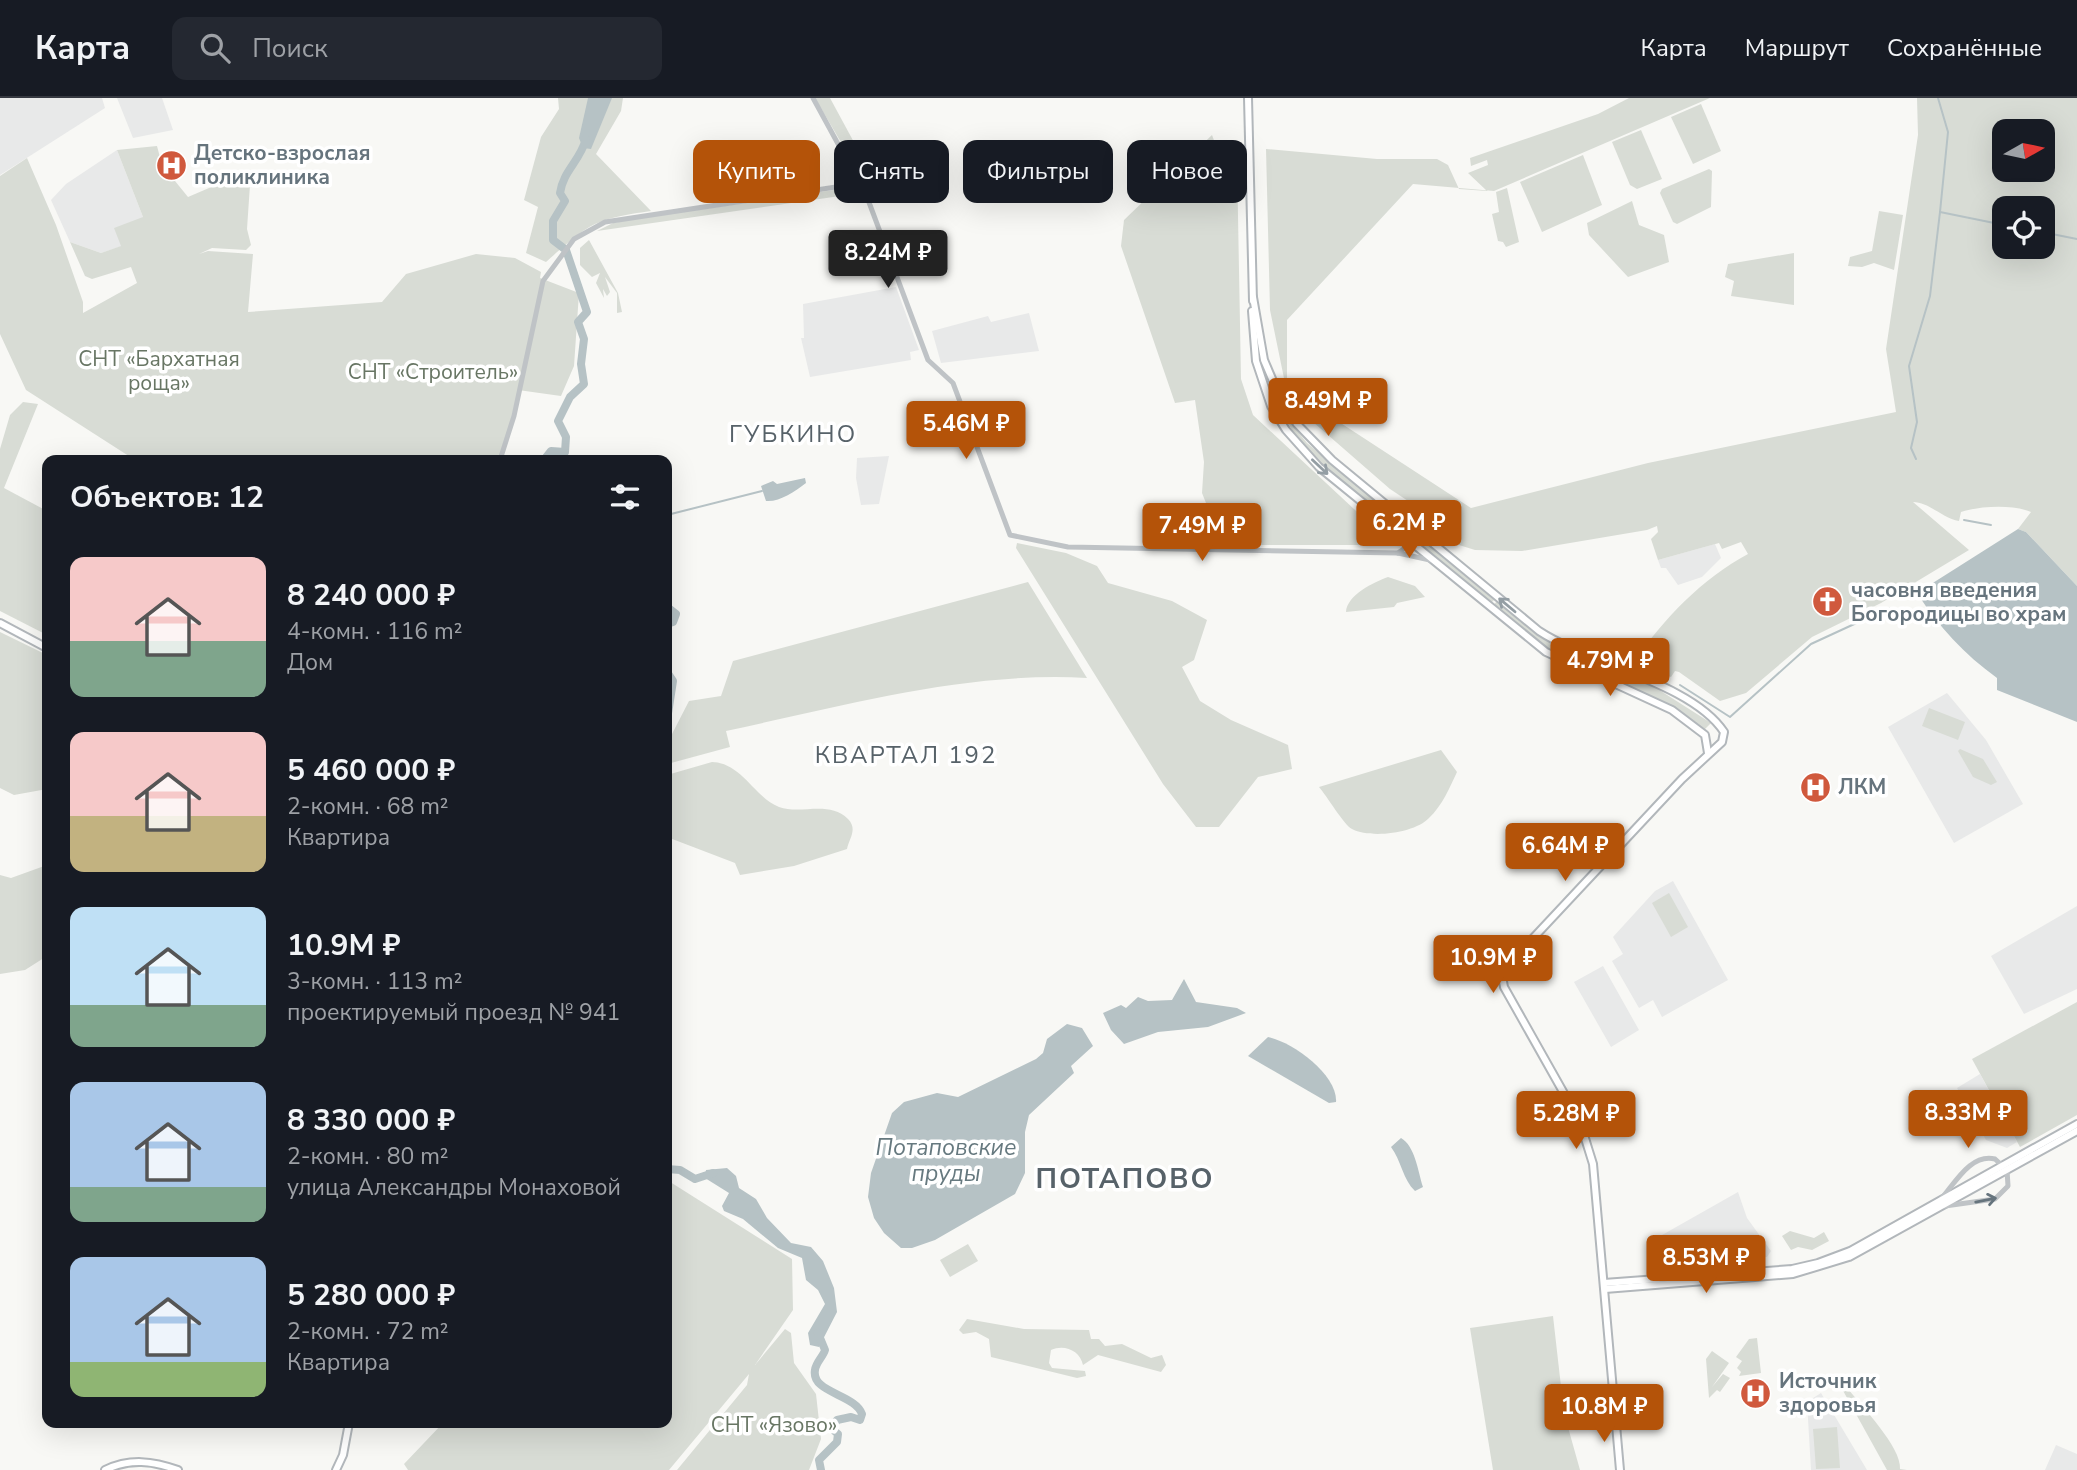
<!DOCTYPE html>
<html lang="ru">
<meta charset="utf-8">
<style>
:root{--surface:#171b24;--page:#242831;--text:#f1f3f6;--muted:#9ea1a6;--line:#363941;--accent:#b45309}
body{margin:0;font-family:"Nunito Sans",sans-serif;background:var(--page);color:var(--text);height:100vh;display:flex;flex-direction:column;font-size:26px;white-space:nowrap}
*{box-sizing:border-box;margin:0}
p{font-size:23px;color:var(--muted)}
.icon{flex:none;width:38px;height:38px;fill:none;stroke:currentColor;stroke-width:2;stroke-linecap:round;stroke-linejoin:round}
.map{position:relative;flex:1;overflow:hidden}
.sheet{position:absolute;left:42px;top:357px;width:630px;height:973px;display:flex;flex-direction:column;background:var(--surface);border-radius:14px;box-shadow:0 7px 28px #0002}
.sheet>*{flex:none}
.top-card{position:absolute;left:693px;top:42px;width:665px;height:63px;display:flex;gap:14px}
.needle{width:46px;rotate:81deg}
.fabs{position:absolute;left:1992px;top:21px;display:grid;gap:14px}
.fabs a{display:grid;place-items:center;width:63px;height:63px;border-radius:14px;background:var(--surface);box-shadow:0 7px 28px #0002;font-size:35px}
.price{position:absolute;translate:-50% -60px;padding:0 16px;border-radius:7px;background:var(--accent);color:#fff;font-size:23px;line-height:46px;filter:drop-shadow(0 2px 4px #0008)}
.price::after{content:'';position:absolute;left:50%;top:42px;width:21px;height:16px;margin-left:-10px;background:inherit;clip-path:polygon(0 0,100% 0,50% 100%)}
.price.selected{background:#222;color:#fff}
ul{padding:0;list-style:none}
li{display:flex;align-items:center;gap:21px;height:175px;padding:0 28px}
li span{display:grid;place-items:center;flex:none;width:196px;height:140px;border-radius:14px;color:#555}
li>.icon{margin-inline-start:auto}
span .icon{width:84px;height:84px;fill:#fffc;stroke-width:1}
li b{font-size:30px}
h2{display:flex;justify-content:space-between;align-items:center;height:84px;padding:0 28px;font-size:30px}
.chip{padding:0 24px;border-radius:14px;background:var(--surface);box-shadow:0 7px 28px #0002;font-size:24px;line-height:63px}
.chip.selected{background:var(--accent);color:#fff}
header{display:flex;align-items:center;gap:42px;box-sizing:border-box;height:98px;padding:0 35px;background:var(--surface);border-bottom:2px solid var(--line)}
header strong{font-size:33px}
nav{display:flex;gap:38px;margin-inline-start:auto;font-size:24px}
.search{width:490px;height:63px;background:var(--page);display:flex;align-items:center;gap:18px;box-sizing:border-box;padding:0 24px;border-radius:14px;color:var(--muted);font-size:26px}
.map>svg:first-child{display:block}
</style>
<header>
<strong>Карта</strong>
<div class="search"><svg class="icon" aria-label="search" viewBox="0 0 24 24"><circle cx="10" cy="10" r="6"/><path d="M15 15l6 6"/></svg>Поиск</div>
<nav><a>Карта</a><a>Маршрут</a><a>Сохранённые</a></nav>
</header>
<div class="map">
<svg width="2077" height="1372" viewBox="0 0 2077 1372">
<rect width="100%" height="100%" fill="#f8f8f5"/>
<g fill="#e8e9e9">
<path d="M0 0H102L105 10 0 77Z"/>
<path d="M117 0H162L173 32 133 40Z"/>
<path d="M117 52 143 119 122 148 101 155 70 144 51 102 66 86Z"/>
<path d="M896 189 919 252 910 254 911 262 810 279 801 240H804L803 206Z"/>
<path d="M1029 215 1039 253 941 265 932 233 988 218 991 224Z"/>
<path d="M889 358 879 406 861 407 856 380 857 360Z"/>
<path d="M1715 446 1721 460 1702 479 1678 487 1666 470H1661L1658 462Z"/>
<path d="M1947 595 1986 642 2023 706 1954 745 1888 629Z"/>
<path d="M1673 783 1728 882 1662 919 1653 902 1639 910 1612 863 1623 856 1613 839 1655 793Z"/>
<path d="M2077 808V891L2024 916 1991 858Z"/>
<path d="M1603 868 1639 932 1611 949 1574 884Z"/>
<path d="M1980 976 2017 1044 2007 1050 1986 1042 1957 990Z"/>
<path d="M1738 1094 1747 1120 1771 1153 1767 1159 1668 1165 1655 1141Z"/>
<path d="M1821 1295 1867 1372H1811L1807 1304Z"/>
<path d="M2056 1347 2077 1356V1372H2045Z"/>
</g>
<g fill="#d8dcd5" fill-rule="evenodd">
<path d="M558 0H623L621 13 596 56 651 113C593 121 589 126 546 164L526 155 538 109 524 102 541 39 559 11Z"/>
<path d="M815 0H830L869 72 859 75Z"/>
<path d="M1629 0H1710L1494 93 1413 86 1287 222V290L1471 410 1648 365 1896 314 1886 251 1918 37 1917 0H2077V488L2026 434 2018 431 2031 414C2013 406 1979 408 1961 414L1959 423C1942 420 1929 404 1913 404L1969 452 1881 505 1812 539 1746 595 1720 603 1679 574 1675 573 1671 579 1635 563C1663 521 1703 480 1748 456L1741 444 1722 451 1719 445 1658 462 1651 441 1658 434 1657 428 1647 432 1522 453 1475 452 1459 447 1438 423 1390 391 1313 324 1286 290 1270 212 1266 51 1377 61H1437L1448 67 1459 91 1487 93 1468 75 1488 67 1487 62 1471 68 1470 60 1598 16ZM2004 33H2042V72H2004ZM2004 110H2042V149H2004Z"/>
<path d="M1701 6 1721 53 1693 66 1671 19Z"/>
<path d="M1641 32 1662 81 1637 91 1630 87 1612 44Z"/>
<path d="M1212 37 1215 45 1237 63 1241 281 1253 317 1369 425 1377 447H1201L1195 417 1206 405 1202 395 1204 364 1195 302 1175 305 1121 148 1124 122Z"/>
<path d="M157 48 162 67 188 99 251 72 247 131 251 147 246 152 212 150 199 156 208 153 253 156 248 214 382 204 406 176 476 156 515 160 541 174 540 180 579 195 574 268 561 298 518 292 502 362H135L26 292 0 236V78L27 60 56 127 83 204V215L137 185 131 169 92 181 85 178 70 144 101 155 121 148 114 130 143 119 117 52Z"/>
<path d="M1583 57 1602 107 1542 134 1520 84Z"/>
<path d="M1709 71 1712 73 1711 109 1677 126 1673 124 1660 95 1662 91Z"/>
<path d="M854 89 861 95 597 133 613 125 629 122Z"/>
<path d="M1507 90 1519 144 1506 149 1503 144 1498 143 1492 116 1499 114 1496 94Z"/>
<path d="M1632 103 1639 127 1664 137 1669 164 1628 179 1589 137 1587 125Z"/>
<path d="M1879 113 1903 117 1894 172 1874 165 1862 169 1848 168 1850 159 1872 153Z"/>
<path d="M589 142 618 195 622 214 617 215V195L605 179 610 194 607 198 603 191 604 200 596 185 600 175 592 179 580 167V150Z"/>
<path d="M1794 155V207L1731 198 1734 183 1725 179 1728 166Z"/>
<path d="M1267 285 1284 317 1307 345 1494 502 1490 506 1323 367 1292 332Z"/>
<path d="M23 304 38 306 4 390 47 413V537L0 513V351L10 317Z"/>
<path d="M1017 445 1066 455 1097 468 1108 485 1172 503 1207 522 1194 562 1182 569 1200 603 1231 622 1288 647 1292 671 1258 679 1219 729H1196L1163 686 1016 450Z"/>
<path d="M1388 479 1415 488 1425 499 1397 505 1394 509 1346 514C1347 497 1374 484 1388 479Z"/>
<path d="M1028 484 1087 580C967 573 843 608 726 633L730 649 671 665 672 636 689 603 721 598 733 563Z"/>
<path d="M1497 503 1550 543 1653 588 1711 625 1704 632 1672 610 1546 552 1492 509Z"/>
<path d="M0 534 47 557V691L14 697 0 690Z"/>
<path d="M1929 610 1965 624 1958 642 1922 628Z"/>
<path d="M1960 651 1983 661 1997 684 1991 687 1973 679 1958 653Z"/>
<path d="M1441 652 1457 674C1450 689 1442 708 1429 720 1415 735 1371 741 1352 731 1344 727 1327 698 1319 689Z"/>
<path d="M712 664C742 665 754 699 779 709 801 717 829 702 848 721 858 731 849 741 847 751L794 768 740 777 735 765 667 739V677Z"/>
<path d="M47 767V858L25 872 0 876V777L11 780Z"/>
<path d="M1669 795 1688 829 1671 839 1652 805Z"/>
<path d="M2077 904V1017L2020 1049 1972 961Z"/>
<path d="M667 1082 792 1161 793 1212 755 1267 785 1231 791 1235 794 1265 816 1296 821 1341 809 1372H677L747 1287 749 1276 669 1372H408L404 1366 443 1325H667Z"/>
<path d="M1790 1133 1814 1140 1824 1134 1829 1143 1812 1152 1798 1149 1791 1152 1782 1138Z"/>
<path d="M968 1146 978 1163 950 1179 940 1162Z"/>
<path d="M1553 1218 1564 1315 1580 1372H1493L1470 1230Z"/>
<path d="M967 1221 1024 1231 1089 1232 1091 1241H1099L1105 1248 1122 1246 1151 1260 1162 1257 1166 1267 1161 1274 1098 1257 1083 1267C1080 1253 1065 1246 1051 1252L1049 1265 1052 1270 1085 1273 1086 1278 1077 1280 991 1259 989 1241 976 1234 963 1236 959 1232Z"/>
<path d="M1757 1240 1761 1275 1739 1278 1741 1274 1737 1270 1742 1263 1736 1259 1749 1241Z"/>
<path d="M1712 1253 1729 1265 1712 1289 1723 1276 1730 1280 1720 1294 1717 1292 1709 1300 1706 1261Z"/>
<path d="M1845 1287C1860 1307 1902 1349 1900 1371L1907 1372H1887L1841 1289Z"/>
<path d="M1837 1329 1840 1370 1816 1371 1813 1331Z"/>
</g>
<g fill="#b6c2c5">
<path d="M588 0H612L591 51 583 50 579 40Z"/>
<path d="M805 380 806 385C794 394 780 404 766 403L761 388 773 383 777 386Z"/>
<path d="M2018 431 2026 434 2077 488V624L1997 592V580C1964 556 1939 529 1917 495Z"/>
<path d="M1184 881 1196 904 1237 910 1246 915 1208 929 1158 934 1124 946 1111 932 1103 915 1121 907 1126 910 1138 899 1148 903 1172 902Z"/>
<path d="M1067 926 1082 930 1093 948 1071 968 1074 975 1029 1017 1025 1034V1075L1015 1096 935 1142 912 1150H901L884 1135 874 1120 868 1099 871 1075 892 1015 904 1004 937 995 958 999 1036 961 1043 955 1047 941Z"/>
<path d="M1268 939C1293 944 1338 977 1336 1004L1329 1005 1248 958Z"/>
<path d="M1401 1040C1415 1048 1418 1073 1423 1089L1415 1093C1403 1082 1401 1062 1391 1049Z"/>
<path d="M727 1070 736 1078 739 1090 756 1101 767 1120 791 1145 811 1149 823 1163 834 1190 837 1214 819 1249 810 1247 808 1235 825 1206 818 1192 806 1182 802 1160 778 1150 743 1121 724 1113 722 1108 729 1095 705 1080 706 1072Z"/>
</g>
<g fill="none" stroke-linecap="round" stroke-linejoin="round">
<g stroke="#b6c2c5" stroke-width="2">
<path d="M1940 114 2004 127"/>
<path d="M2042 134 2077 141"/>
<path d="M1916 361 1911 350 1917 324 1909 268 1930 198 1940 114 1948 34 1938 0"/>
<path d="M667 417 762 393"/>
<path d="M1964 422 1991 427"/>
<path d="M1680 587 1730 619 1811 546 1889 510"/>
</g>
<g stroke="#b6c2c5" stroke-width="8">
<path d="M544 362 551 353 565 354 566 339 558 323 570 299 584 286 581 266 584 241 578 224 587 214 566 152 553 142V123L565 103 560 95C563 73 580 63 586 41"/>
<path d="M667 509 676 516 673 524 667 526"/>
<path d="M667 574 673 583 667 622"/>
<path d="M667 1071 680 1072 695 1081 713 1075"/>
<path d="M818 1235 825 1252C823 1259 816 1264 815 1272 811 1295 855 1296 862 1316L860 1322 851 1319 837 1322 832 1331 838 1336 837 1344 819 1362 821 1372"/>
</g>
<defs>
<g id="secondary">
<path d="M1248 0 1253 203"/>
<path d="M1253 199 1264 262 1282 304 1297 326 1332 362 1539 533C1589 566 1692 585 1724 634L1722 644 1682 681 1508 867 1502 878 1504 889 1566 999 1584 1037 1593 1066 1620 1372"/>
<path d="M1252 213 1256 263 1271 308 1286 332 1319 369 1546 554 1672 612 1705 637 1708 655"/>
<path d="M0 525 47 550"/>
<path d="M1604 1185 1792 1171 1818 1165 1850 1153 2077 1026"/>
<path d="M1605 1191 1793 1176 1849 1159 2077 1033"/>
<path d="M105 1372C130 1360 153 1363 178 1372"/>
<path d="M336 1372 343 1357 349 1325"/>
</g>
</defs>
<use href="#secondary" stroke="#b2b7bb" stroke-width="10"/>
<g stroke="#bfc3c6" stroke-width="5">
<path d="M813 0 867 99 928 262 953 285 1010 437 1068 449 1398 455 1430 462"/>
<path d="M500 362 514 318 543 183 574 141 605 124 849 87 862 90"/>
<path d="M1398 455 1405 450 1402 438"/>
<path d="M1941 1101C1955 1085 1971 1055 1995 1061L2007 1072 2008 1088 1995 1101 1945 1108"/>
</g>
<use href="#secondary" stroke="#fff" stroke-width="6"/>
</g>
<defs><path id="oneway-shaft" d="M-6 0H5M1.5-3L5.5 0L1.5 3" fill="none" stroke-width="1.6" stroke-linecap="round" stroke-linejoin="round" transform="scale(1.75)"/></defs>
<g stroke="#949ea4">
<use href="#oneway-shaft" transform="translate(1320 369) rotate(43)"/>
<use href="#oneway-shaft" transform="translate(1507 507) rotate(-140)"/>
</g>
<use stroke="#66747d" href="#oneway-shaft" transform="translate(1986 1102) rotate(-11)"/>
<defs>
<symbol id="hospital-disc" viewBox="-11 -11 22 22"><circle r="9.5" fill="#d0593d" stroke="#fff"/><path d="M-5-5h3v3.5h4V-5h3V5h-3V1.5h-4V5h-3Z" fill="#fff"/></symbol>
<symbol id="church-disc" viewBox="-11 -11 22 22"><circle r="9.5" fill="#d0593d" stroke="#fff"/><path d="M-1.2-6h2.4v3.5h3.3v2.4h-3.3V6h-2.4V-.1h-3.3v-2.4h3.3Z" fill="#fff"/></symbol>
</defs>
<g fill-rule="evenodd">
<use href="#hospital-disc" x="154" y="50" width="35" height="35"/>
<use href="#church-disc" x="1810" y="486" width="35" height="35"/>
<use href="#hospital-disc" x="1798" y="672" width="35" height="35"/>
<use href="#hospital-disc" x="1738" y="1278" width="35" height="35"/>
</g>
<g text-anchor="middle" stroke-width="7" stroke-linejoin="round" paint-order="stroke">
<g font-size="21" font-weight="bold" fill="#66747d" stroke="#fff" text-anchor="start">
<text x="194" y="62">Детско-взрослая<tspan x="194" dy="24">поликлиника</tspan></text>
<text x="1851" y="499">часовня введения<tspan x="1851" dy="24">Богородицы во храм</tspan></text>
<text x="1838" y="696">ЛКМ</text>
<text x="1779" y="1290">Источник<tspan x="1779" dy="24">здоровья</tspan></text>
</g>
<g font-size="21" fill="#687664" stroke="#fff">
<text x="159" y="268">СНТ «Бархатная<tspan x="159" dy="24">роща»</tspan></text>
<text x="433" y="281">СНТ «Строитель»</text>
<text x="774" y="1334">СНТ «Язово»</text>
</g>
<g font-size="23" font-style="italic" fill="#66797f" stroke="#fff">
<text x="946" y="1057">Потаповские<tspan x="946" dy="26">пруды</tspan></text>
</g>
<g font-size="24" letter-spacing="2" fill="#576269" stroke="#fff">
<text x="793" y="344">ГУБКИНО</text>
<text x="906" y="665">КВАРТАЛ 192</text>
</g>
<g font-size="28" font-weight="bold" letter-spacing="2" fill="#576269" stroke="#fff">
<text x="1125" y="1090">ПОТАПОВО</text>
</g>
</g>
</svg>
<div class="fabs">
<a><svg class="needle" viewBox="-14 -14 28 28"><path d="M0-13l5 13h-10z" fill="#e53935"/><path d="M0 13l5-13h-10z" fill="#9ea1a6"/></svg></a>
<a><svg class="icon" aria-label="locate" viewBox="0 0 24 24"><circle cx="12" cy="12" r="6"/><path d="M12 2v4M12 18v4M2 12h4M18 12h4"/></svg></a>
</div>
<b class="price selected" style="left:888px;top:192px">8.24M ₽</b>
<b class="price" style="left:1328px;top:340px">8.49M ₽</b>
<b class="price" style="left:966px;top:363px">5.46M ₽</b>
<b class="price" style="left:1409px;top:462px">6.2M ₽</b>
<b class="price" style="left:1202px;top:465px">7.49M ₽</b>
<b class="price" style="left:1610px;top:600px">4.79M ₽</b>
<b class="price" style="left:1565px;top:785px">6.64M ₽</b>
<b class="price" style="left:1493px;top:897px">10.9M ₽</b>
<b class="price" style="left:1968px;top:1052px">8.33M ₽</b>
<b class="price" style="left:1576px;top:1053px">5.28M ₽</b>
<b class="price" style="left:1706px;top:1197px">8.53M ₽</b>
<b class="price" style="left:1604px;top:1346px">10.8M ₽</b>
<div class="top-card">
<a class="chip selected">Купить</a>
<a class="chip">Снять</a>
<a class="chip">Фильтры</a>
<a class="chip">Новое</a>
</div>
<section class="sheet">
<h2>Объектов: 12<svg class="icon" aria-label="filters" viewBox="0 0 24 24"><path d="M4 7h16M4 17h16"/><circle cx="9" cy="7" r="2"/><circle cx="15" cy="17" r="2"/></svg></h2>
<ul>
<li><span style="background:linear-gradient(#f6c9c9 60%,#7fa58c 0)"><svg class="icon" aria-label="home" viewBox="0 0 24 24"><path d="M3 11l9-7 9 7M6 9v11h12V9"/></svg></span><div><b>8 240 000 ₽</b><p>4-комн. · 116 m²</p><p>Дом</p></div></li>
<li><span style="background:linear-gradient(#f6c9c9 60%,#c2b280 0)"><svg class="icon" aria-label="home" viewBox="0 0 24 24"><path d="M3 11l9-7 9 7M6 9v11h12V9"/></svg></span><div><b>5 460 000 ₽</b><p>2-комн. · 68 m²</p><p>Квартира</p></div></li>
<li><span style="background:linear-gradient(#bfe0f5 70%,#7fa58c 0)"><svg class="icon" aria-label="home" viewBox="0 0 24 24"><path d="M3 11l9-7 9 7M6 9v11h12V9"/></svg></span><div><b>10.9M ₽</b><p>3-комн. · 113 m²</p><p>проектируемый проезд № 941</p></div></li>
<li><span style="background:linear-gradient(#a9c7e8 75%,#7fa58c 0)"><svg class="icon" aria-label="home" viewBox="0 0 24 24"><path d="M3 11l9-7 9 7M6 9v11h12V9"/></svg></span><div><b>8 330 000 ₽</b><p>2-комн. · 80 m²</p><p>улица Александры Монаховой</p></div></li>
<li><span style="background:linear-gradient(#a9c7e8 75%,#8fb573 0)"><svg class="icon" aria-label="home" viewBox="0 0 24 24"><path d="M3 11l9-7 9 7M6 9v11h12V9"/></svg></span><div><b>5 280 000 ₽</b><p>2-комн. · 72 m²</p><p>Квартира</p></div></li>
</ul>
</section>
</div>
